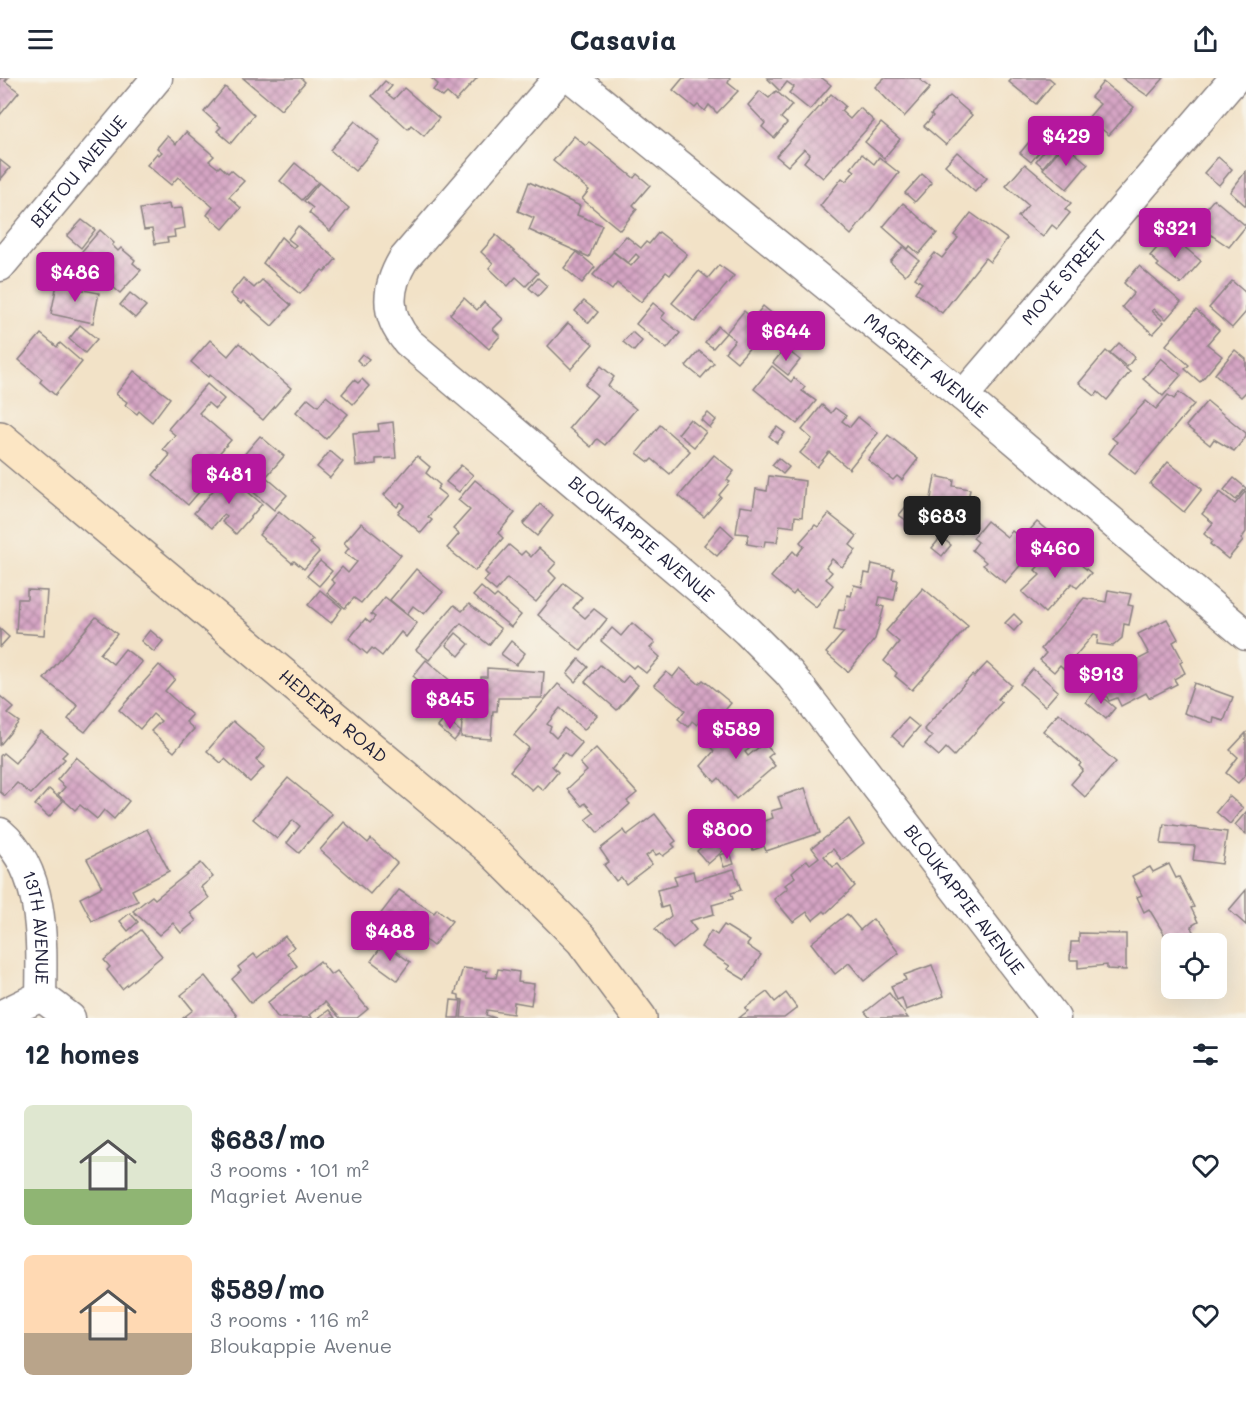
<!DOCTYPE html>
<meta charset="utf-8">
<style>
:root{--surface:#fff;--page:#f6f6f7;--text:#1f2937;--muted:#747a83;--accent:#b5179e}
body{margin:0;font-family:Mali,sans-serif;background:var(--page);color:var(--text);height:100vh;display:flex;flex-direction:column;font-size:22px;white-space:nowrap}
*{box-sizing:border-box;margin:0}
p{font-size:20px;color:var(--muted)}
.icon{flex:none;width:33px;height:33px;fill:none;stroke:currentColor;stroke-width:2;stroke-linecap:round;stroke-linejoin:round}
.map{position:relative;height:940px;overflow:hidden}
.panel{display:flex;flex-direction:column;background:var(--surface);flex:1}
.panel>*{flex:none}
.buttons{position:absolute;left:1161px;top:855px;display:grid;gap:12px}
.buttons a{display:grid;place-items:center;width:66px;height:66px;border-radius:9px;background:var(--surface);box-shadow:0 6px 24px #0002;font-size:30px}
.price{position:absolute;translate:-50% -51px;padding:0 14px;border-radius:6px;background:var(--accent);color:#fff;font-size:20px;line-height:39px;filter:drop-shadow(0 2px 3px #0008)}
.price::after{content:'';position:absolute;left:50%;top:36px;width:18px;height:14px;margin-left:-9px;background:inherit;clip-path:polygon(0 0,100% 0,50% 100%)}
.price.on{background:#222;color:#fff}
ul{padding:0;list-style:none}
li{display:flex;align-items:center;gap:18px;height:150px;padding:0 24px}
li span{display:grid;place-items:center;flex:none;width:168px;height:120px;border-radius:9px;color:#555}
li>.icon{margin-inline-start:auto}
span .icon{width:72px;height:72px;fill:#fffc;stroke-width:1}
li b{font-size:26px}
h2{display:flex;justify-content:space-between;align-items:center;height:72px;padding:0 24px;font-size:26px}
header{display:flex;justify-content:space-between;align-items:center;height:78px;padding:0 24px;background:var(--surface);font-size:27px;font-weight:800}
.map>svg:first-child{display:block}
</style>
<header><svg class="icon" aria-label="menu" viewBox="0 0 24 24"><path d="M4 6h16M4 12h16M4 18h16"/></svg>Casavia<svg class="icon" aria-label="share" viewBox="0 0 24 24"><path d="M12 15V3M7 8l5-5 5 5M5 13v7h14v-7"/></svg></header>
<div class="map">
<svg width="1246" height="940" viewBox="0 0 1246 940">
<defs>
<pattern id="building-cross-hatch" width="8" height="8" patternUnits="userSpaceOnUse" patternTransform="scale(1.5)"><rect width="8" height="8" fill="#d6a5c4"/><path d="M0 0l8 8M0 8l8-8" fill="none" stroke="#ad86a0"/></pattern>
</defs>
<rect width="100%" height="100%" fill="#f7f3e8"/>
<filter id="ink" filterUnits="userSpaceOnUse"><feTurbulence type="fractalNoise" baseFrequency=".0167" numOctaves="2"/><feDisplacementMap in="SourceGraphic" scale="12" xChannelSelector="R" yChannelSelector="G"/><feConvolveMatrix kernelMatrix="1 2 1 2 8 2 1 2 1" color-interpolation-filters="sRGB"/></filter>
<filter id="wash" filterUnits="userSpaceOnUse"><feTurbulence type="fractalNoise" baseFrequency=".008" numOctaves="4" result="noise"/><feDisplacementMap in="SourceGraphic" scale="24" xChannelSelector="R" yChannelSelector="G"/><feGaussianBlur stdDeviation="1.35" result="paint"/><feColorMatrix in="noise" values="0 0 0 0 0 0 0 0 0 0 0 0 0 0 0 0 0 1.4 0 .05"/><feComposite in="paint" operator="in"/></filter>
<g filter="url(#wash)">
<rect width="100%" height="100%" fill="#f2e2c7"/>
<g id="blocks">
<g fill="url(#building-cross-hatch)">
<path d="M0 0H8L5 3 19 14 0 37Z"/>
<path d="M243 0H301L305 4 281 32Z"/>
<path d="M431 0H477L456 23 447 15 443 19 433 12 438 6Z"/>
<path d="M683 0H730L728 5 738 13 717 35 709 27 705 33 698 27 695 30 673 12Z"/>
<path d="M767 0H822L831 7 810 32 789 15 794 9 787 4 780 13Z"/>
<path d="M884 0H922L920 2 930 10 904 39 875 9Z"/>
<path d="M1013 0H1049L1054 4 1036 26 1009 4Z"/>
<path d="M1122 0H1164L1148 18Z"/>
<path d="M385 3 392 8 386 15 394 21 404 10 439 40 424 58 411 47 408 51 372 18Z"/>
<path d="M1103 4 1134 29 1109 57 1088 40 1100 26 1091 19Z"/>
<path d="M225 9 254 37 231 65 217 53 221 49 204 34Z"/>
<path d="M760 13 769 20 776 13 792 27 781 40 787 45 774 60 762 49 765 45 748 27Z"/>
<path d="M831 16 845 28 841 33 850 41 860 30 874 43 823 100 804 84 810 76 804 71 788 88 776 78Z"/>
<path d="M950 18 972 37 946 67 924 48 933 38 931 36Z"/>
<path d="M355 43 380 64 355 93 330 72Z"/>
<path d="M881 45 900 61 884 80 865 64Z"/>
<path d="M186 54 214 78 209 83 218 90 220 88 228 95 231 92 244 103 229 119 241 130 223 151 207 137 213 129 178 99 171 107 147 87 157 75 159 77 162 74 157 70 167 58 176 66Z"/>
<path d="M574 58 586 68 589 64 634 100 637 96 650 107 633 127 637 131 620 152 582 121 589 112 553 83Z"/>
<path d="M1029 64 1040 73 1031 84 1020 75Z"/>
<path d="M1064 66 1088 86 1067 111 1043 91Z"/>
<path d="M1049 67 1056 73 1043 89 1036 83Z"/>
<path d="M957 74 987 100 975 114 945 87Z"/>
<path d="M862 76 874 86 879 79 899 95 851 157 820 128 842 100 846 103 855 93 851 90Z"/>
<path d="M1218 79 1232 91 1219 107 1204 95Z"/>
<path d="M0 82 10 90 0 102Z"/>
<path d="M295 85 318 104 302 122 280 103Z"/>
<path d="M1025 86 1071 125 1065 131 1070 135 1057 151 1052 147 1043 159 1018 139 1028 127 1006 108Z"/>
<path d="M1246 93V128L1230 114Z"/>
<path d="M922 96 932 105 915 124 905 115Z"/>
<path d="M529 104 580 128 577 137 602 147 589 179 529 152 534 140 518 133Z"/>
<path d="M319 105 349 130 330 153 309 135 313 130 304 123Z"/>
<path d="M1214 121 1246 148 1229 169 1204 152 1206 149 1197 141Z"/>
<path d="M903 125 937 155 919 176 910 168 908 171 883 149Z"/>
<path d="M169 126 170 131 182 130 185 150 174 152 175 159 167 160 168 164 155 166 152 151 144 152 140 131Z"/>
<path d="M971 135 1007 161 990 184 985 180 942 235 915 214 922 205 915 200 935 175 942 180 958 160 954 157Z"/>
<path d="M82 142 95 152 81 170 67 158Z"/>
<path d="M298 148 336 181 325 194 322 192 300 216 263 185 281 159 293 170 296 167 288 161Z"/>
<path d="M100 152 114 165 112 167 118 173 121 170 135 182 133 185 141 192 120 215 77 179Z"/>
<path d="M659 154 687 176 670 197 666 194 641 224 617 205 612 212 593 197 613 174 631 188 639 179 636 176 628 185 613 173 626 158 641 170 646 164 649 166Z"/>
<path d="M1169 156 1201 183 1181 206 1157 188 1159 186 1150 178Z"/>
<path d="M496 157 538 195 526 208 516 199 508 208 489 190 493 185 481 174Z"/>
<path d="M903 169 919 182 905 197 890 184Z"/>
<path d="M577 174 595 189 582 205 564 190Z"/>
<path d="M719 187 734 198 695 244 672 225 699 193 708 200Z"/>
<path d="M1139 188 1181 224 1166 241 1154 231 1152 233 1164 244 1153 256 1122 229 1134 215 1124 205Z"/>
<path d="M243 200 254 210 262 202 291 227 272 248 243 223 241 226 230 216Z"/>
<path d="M538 200 547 208 538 218 529 210Z"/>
<path d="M1232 203 1246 215V234L1232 250 1209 230Z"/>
<path d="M57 206 84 209 83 212 99 215 93 245 51 236Z"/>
<path d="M130 215 146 228 135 240 120 227Z"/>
<path d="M464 220 477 232 484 224 503 241 493 251 500 258 489 271 450 236Z"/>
<path d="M584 223 598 234 589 245 575 233Z"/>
<path d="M653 225 665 235 661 240 680 255 667 271 636 246Z"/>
<path d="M763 228 781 243 774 252 769 248 737 284 725 274 735 262 726 255 744 233 753 241Z"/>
<path d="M1196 232 1219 252 1207 266 1222 278 1200 304 1185 291 1189 287 1166 267Z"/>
<path d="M568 245 593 266 571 291 548 268Z"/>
<path d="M80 247 97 261 85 275 69 261Z"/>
<path d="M718 248 726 255 713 270 705 264Z"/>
<path d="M632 254 642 263 634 273 623 264Z"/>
<path d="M41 256 57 269 60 265 82 284 55 317 40 304 42 301 19 282Z"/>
<path d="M210 262 228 278 239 265 291 310 263 342 210 297 208 299 191 284Z"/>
<path d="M1119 265 1135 279 1127 289 1110 275Z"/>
<path d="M785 270 800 282 788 297 773 285Z"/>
<path d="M1235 272 1246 281V314L1241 319 1215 296Z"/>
<path d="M699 273 714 285 701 300 686 288Z"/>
<path d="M1106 273 1130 294 1107 322 1098 314 1095 318 1079 305Z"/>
<path d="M362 276 369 281 363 288 357 282Z"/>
<path d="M1161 280 1181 297 1163 318 1143 301Z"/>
<path d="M601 288 614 299 608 308 636 331 605 367 597 361 591 369 569 350 597 317 585 307Z"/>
<path d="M772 288 791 304 794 300 805 309 802 313 816 323 797 346 754 311Z"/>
<path d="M134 293 170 320 152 344 139 333 137 336 125 327 127 324 116 316Z"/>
<path d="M362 301 369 308 353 326 342 316 354 302 358 305Z"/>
<path d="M207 306 224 321 215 331 208 325 199 335 231 362 197 400 205 407 188 427 153 397 170 377 163 371 175 357 168 351Z"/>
<path d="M1179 314 1194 326 1135 396 1109 375 1117 364 1112 360 1146 323 1156 331 1168 317 1174 321Z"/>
<path d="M326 318 348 336 326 361 296 334 308 320 318 328Z"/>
<path d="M1207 323 1246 355V359L1234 373 1214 361 1210 367 1186 348Z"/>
<path d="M822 327 831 335 835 330 846 338 842 343 850 349 858 339 878 355 849 391 829 374 817 389 800 375 812 361 802 352Z"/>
<path d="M708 335 716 342 710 350 701 342Z"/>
<path d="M690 341 706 354 694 369 678 356Z"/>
<path d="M393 344 396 380 376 381V386L356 388 353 355 379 353 378 346Z"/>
<path d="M660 347 690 373 670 396 652 381 649 384 637 375Z"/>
<path d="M777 349 785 355 777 365 769 358Z"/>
<path d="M888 357 918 381 902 402 897 398 893 402 868 382Z"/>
<path d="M260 358 284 378 266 399 287 417 274 432 251 412 264 397 262 395 256 402 252 398 245 406 230 393Z"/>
<path d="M330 373 343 384 330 400 317 389Z"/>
<path d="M714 377 734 393 727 402 730 404 719 417 721 419 704 439 679 418Z"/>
<path d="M417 378 430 389 426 395 440 407 437 411 446 418 428 439 432 442 421 455 398 435 405 427 401 424 397 429 384 417Z"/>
<path d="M778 380 789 389 783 396 772 387Z"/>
<path d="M1168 384 1202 411 1184 434 1150 406Z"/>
<path d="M461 387 473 397 459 414 446 404Z"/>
<path d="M227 396 262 426 236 456 222 444 227 438 224 436 212 450 194 435Z"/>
<path d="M769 398 805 403 802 439 795 438 794 449 780 447 777 464 765 463 764 469 747 466 748 456 736 455 740 428 753 430 756 411 767 413Z"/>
<path d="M935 398 954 402 953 408 970 411 962 455 932 449 937 428 930 426Z"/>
<path d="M1234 400 1246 410 1236 422 1224 412Z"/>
<path d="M475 402 515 435 498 455 503 460 475 493 447 470 459 456 453 451 470 432 458 422Z"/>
<path d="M1246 413V454L1241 461 1243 463 1228 481 1210 466 1212 463 1204 456 1213 445 1202 436 1220 414 1235 426Z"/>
<path d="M913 420 927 431 914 448 899 437Z"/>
<path d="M540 426 553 438 537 458 523 446Z"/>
<path d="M279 433 313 462 309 465 319 474 304 491 294 483 292 485 259 457Z"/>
<path d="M829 436 857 458 850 467 856 472 842 489 832 481 826 489 832 494 826 501 833 507 816 529 796 513 793 517 771 499 793 473 797 477 804 468 800 464 815 447 818 449Z"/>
<path d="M987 443 1007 459 1012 453 1022 461 1037 444 1049 454 1005 505 983 487 986 484 972 472 978 464 973 460Z"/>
<path d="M361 445 401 477 361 525 354 520 345 530 327 515 335 505 331 502 342 489 348 495 357 484 345 475 349 470 344 465Z"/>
<path d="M721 447 734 459 717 478 704 467Z"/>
<path d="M941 459 951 467 942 478 932 470Z"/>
<path d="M509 467 521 477 525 473 531 479 539 470 556 485 549 493 556 500 536 524 507 500 496 513 484 503 489 498 485 494Z"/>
<path d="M1058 468 1091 495 1077 510 1072 505 1045 535 1022 514 1040 497 1035 492Z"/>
<path d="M320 483 332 493 319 508 307 498Z"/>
<path d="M872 486 894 491 892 501 898 502 894 522 880 519 878 527 884 529 875 561 848 594 826 575 844 554 834 552 839 531 844 532 847 517 851 518 854 507 862 509 865 495 870 496Z"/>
<path d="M416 491 443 514 424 536 413 528 407 536 390 522Z"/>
<path d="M564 505 582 519 573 530 585 540 594 531 607 541 581 573 538 537Z"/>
<path d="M481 509 494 520 497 517 521 537 511 549 473 518Z"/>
<path d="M923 510 968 548 912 612 895 598 897 595 884 583 899 564 886 553Z"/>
<path d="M27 512 47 513 44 557 16 555 18 521H27Z"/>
<path d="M320 512 342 530 331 545 308 527Z"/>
<path d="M1108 512 1131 516 1128 527 1133 528 1129 547 1124 546 1122 560 1113 568 1097 566 1098 557 1094 556 1064 591 1060 587 1054 594 1040 582 1046 575 1041 571 1084 520 1106 524Z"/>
<path d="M385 519 417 545 406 559 401 554 382 578 372 570 367 576 349 561 365 541 370 545 375 539 371 536Z"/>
<path d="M469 526 501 551 489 567 461 545 429 582 416 572 454 527 462 533Z"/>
<path d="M1014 536 1022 544 1014 553 1005 545Z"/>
<path d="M96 539 117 556 100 576 113 586 125 571 142 584 85 654 68 641 78 628 44 601Z"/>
<path d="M1167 541 1178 561 1173 564 1183 583 1180 585 1185 595 1174 601 1177 606 1149 620 1146 615 1121 628 1117 620 1109 623 1100 605 1107 601 1104 595 1124 584 1126 588 1149 576 1138 556Z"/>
<path d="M632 545 655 565 650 570 660 579 646 595 636 587 633 590 601 563 612 550 621 558Z"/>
<path d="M0 551 9 559 0 569Z"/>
<path d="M150 552 163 563 154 574 141 563Z"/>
<path d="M456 555 469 566 459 578 446 567Z"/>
<path d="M511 563 525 575 516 587 501 576Z"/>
<path d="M579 581 588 589 575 604 567 596Z"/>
<path d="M426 582 460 611 448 626 413 598Z"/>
<path d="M987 585 1011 607 998 621 1002 624 954 678 946 670 939 678 925 666 932 659 924 651 972 597 974 599Z"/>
<path d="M159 587 175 601 165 613 192 637 186 644 194 651 174 674 151 653 161 643 153 636 140 651 119 632Z"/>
<path d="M600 587 622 605 628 598 638 607 617 632 585 604Z"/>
<path d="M487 590 544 594 542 620H498L497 633H493L491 661 461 659 463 629 479 630 481 599H487Z"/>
<path d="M680 590 699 606 703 602 731 625 713 647 703 639 697 647 692 643 688 649 678 641 685 632 654 607 666 594 673 599Z"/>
<path d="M1033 591 1058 613 1045 628 1020 606Z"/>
<path d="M1194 605 1233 619 1224 643 1214 640 1213 645 1184 635Z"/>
<path d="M558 606 597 637 584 652 560 630 547 646 551 649 549 653 556 660 564 650 582 665 570 679 564 674 552 688 558 694 543 712 537 707 532 712 510 693 529 670 514 657Z"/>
<path d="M1095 613 1115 630 1106 641 1086 624Z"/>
<path d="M0 618 14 630 8 636 19 644 0 667Z"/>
<path d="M1059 635 1116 684 1085 719 1071 706 1083 692 1079 688 1081 685 1043 653Z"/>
<path d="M445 640 461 654 454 663 438 649Z"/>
<path d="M908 640 919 649 903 668 892 658Z"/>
<path d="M730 642 753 668 745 674 748 678 764 665 773 675 768 679 775 688 736 721 719 700 715 704 701 688 714 673 705 663Z"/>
<path d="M233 643 265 671 256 682 264 689 250 704 225 681 221 685 207 673Z"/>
<path d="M41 653 67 674 62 679 65 681 31 716 17 705 5 718 0 714V678L3 675 15 685Z"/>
<path d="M1246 655V696L1238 705 1226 695 1238 679 1230 672Z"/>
<path d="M596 670 637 715 627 723 630 726 598 755 586 741 594 735 585 725 582 728 567 711 587 693 580 685Z"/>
<path d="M76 679 129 723 114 741 104 732 97 741 80 727 75 732 58 717 65 709 57 702Z"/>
<path d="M288 700 332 736 299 775 287 765 300 748 293 742 277 761 253 741Z"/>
<path d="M805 710 820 755 766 773 764 768 753 772 747 754 731 768 715 750 734 735 746 749 773 740 771 733 782 730 778 719Z"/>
<path d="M49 711 63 723 49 739 35 727Z"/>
<path d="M1229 718 1243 730 1230 746 1216 734Z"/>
<path d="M1246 734V756L1235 747Z"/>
<path d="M655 736 676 763 672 766 675 769 663 778 660 775 656 777 653 773 646 778 652 786 626 806 621 799 616 803 604 787 609 784 600 771 624 752 627 757Z"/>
<path d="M849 741 864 765 842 782 833 771 824 778 833 789 838 786 855 808 826 835 824 833 813 842 807 834 793 844 774 821 788 810 785 807 795 799 792 795 807 782 810 786 819 779 812 770Z"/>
<path d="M344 744 368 765 371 761 397 785 370 816 320 772Z"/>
<path d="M1164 746 1227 754 1222 786 1193 782 1195 768 1161 766Z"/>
<path d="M147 751 169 793 132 812 138 823 92 843 80 820 102 809 87 781Z"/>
<path d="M713 759 724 772 708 786 697 773Z"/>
<path d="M730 774 734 786 724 789 720 777Z"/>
<path d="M201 785 213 799 201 809 209 820 190 835 196 843 181 855 173 845 159 857 133 833 152 818 155 821Z"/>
<path d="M1169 786 1176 800 1179 799 1194 829 1191 830 1198 844 1191 848 1196 857 1178 866H1172V869L1149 831 1144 834 1137 819 1142 817 1132 798 1150 789 1153 794Z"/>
<path d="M734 791 741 812 731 815 733 821 712 827 714 836 689 843 696 852 673 871 655 851 671 838 668 828 661 830 657 812 677 807 674 798 693 793 695 802Z"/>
<path d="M399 812 434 835 437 831 452 843 433 868 412 852 408 857 397 848 385 863 369 851Z"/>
<path d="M1246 812V847L1229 832Z"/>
<path d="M130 835 138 844 128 853 120 843Z"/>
<path d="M847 836 860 852 873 841 899 875 864 903 849 885 835 896 811 865Z"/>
<path d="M724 847 750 863 747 867 761 877 745 902 727 891 730 888 701 869 711 853 717 857Z"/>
<path d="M141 852 162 878 122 911 107 892 110 889 104 882Z"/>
<path d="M366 853 377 861 370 871 359 862Z"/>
<path d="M1079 855 1126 856V892L1107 891V887L1078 890V882H1070L1071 864H1079Z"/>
<path d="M285 858 294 869 287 875 297 888 251 925 232 901 241 893 238 889 254 876 257 880Z"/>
<path d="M384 865 410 884 397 902 371 883Z"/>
<path d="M320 883 331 897 337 893 368 931 357 940H340L325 924 309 937 312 940H278L267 925Z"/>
<path d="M932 887 944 918 906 932 902 920 897 922 891 908 906 902 904 897Z"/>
<path d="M463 890 487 893 486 899 496 900 498 891 519 894 518 904 534 906 531 927 514 924 513 936 487 932 486 937 496 940H461L463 922 459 921V917L455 916Z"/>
<path d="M205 898 237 938 235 940H183L193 932 181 917Z"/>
<path d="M767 914 775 924 786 915 797 930 784 940H739L748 933 745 930Z"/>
<path d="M889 915 908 940H870L865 934Z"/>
<path d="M451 922 461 923 459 940H449Z"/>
<path d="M329 932 335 940H318Z"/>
</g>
</g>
</g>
<g filter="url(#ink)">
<use href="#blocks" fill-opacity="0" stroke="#8a8281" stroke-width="1.5"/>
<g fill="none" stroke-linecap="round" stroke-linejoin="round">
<defs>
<g id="street">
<path id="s1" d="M559 0 403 182C386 211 385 238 408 264L707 517 747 553 789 595 1055 940"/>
<path id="s2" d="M572 0 963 318 1246 557"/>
<path id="s3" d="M0 188 157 0"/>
<path id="s4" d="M963 318 1235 0"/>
<path id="s5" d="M0 755C45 793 42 864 41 918"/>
<path d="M41 918 70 940"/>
<path d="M0 938 41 918"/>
</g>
<g id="secondary">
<path id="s6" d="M0 360 490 770 582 862 640 940"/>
</g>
</defs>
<use href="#street" stroke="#8a8281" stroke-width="33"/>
<use href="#secondary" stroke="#8a8281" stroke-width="36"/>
<use href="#street" stroke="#fff" stroke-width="30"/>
<use href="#secondary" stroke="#fce6c4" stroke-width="33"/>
</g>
</g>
<g text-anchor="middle" stroke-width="5" stroke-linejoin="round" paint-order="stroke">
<g font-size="18" fill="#22223b" stroke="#f7f3e8">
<text dy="6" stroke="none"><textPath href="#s3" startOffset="123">BIETOU AVENUE</textPath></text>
<text dy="6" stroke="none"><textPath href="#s4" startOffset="156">MOYE STREET</textPath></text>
<text dy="6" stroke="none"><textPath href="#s2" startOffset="456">MAGRIET AVENUE</textPath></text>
<text dy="6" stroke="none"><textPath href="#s1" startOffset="634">BLOUKAPPIE AVENUE</textPath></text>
<text dy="6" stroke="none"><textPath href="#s6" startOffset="434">HEDEIRA ROAD</textPath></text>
<text dy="6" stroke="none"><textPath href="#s1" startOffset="1120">BLOUKAPPIE AVENUE</textPath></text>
<text dy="6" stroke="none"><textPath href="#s5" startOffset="105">13TH AVENUE</textPath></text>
</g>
</g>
</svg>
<div class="buttons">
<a><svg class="icon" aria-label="locate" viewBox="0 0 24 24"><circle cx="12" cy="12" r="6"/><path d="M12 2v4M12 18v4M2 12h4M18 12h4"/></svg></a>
</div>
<b class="price" style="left:1066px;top:89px">$429</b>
<b class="price" style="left:1175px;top:181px">$321</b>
<b class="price" style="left:75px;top:225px">$486</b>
<b class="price" style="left:786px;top:284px">$644</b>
<b class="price" style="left:229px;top:427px">$481</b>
<b class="price on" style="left:942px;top:469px">$683</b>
<b class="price" style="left:1055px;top:501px">$460</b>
<b class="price" style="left:1101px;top:627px">$913</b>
<b class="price" style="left:450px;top:652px">$845</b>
<b class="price" style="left:736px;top:682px">$589</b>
<b class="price" style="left:727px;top:782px">$800</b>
<b class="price" style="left:390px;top:884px">$488</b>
</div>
<section class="panel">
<h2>12 homes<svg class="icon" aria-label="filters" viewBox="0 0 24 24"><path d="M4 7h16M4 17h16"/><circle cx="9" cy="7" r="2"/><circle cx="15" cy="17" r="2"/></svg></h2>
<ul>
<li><span style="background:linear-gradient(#dfe7d0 70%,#8fb573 0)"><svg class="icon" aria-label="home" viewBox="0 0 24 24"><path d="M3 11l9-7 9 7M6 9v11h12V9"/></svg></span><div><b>$683/mo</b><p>3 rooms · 101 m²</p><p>Magriet Avenue</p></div><svg class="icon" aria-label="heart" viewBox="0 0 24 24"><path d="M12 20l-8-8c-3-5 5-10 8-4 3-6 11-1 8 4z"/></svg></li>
<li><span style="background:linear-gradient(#ffd9b3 65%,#b9a48a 0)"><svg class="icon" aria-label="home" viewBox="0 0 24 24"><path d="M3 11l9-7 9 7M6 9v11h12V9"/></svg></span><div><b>$589/mo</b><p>3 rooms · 116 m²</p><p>Bloukappie Avenue</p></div><svg class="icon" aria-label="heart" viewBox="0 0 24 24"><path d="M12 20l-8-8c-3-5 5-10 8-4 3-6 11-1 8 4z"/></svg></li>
</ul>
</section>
